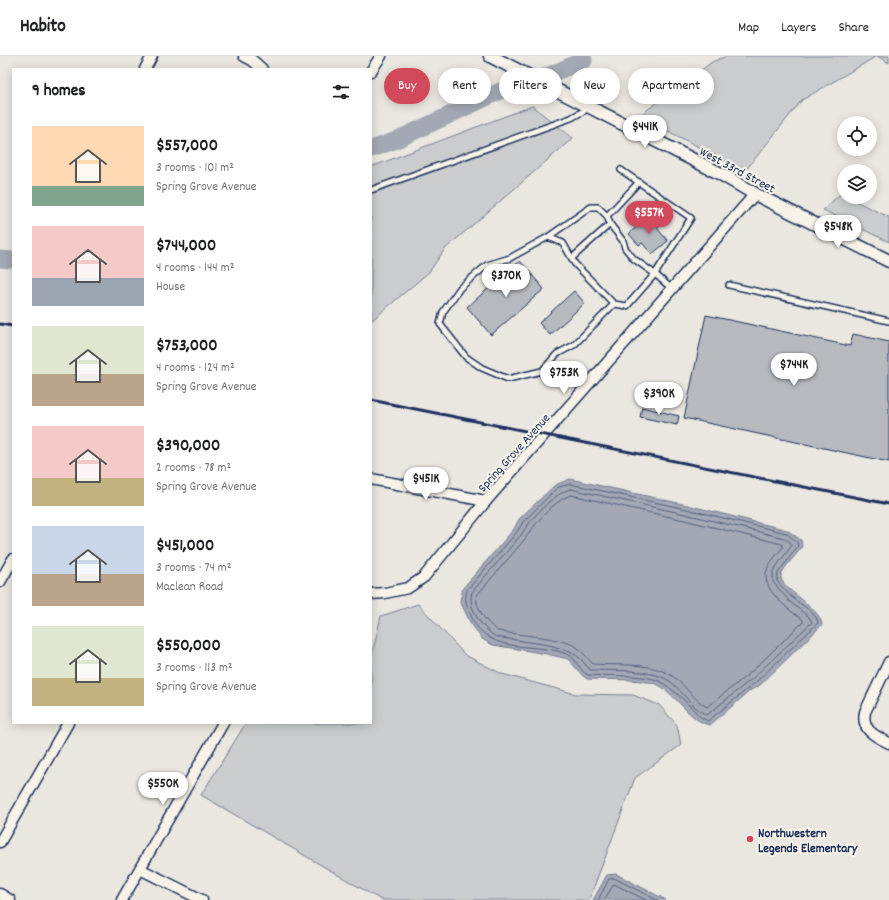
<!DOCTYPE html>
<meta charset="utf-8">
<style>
:root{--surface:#fff;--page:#f6f6f6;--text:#202124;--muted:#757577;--line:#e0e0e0;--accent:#d1495b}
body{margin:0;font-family:Dekko,sans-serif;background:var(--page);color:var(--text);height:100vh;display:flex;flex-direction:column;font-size:15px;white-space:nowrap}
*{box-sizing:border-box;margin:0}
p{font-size:13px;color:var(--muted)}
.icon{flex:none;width:22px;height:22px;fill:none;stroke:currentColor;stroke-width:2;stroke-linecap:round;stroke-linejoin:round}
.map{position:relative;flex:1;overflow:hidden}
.sheet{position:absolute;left:12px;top:12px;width:360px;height:656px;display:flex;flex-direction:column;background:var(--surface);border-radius:0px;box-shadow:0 2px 10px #0003}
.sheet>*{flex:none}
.banner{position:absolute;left:384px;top:12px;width:380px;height:36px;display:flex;gap:8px}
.buttons{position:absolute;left:837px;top:60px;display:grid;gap:8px}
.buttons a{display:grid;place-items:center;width:40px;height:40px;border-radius:50%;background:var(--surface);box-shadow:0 2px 10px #0003;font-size:20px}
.price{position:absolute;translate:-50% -34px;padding:0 9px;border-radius:14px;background:#fff;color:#222;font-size:13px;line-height:26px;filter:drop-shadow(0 1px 2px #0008)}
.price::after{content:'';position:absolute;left:50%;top:24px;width:12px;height:9px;margin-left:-6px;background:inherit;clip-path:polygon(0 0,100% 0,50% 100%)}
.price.selected{background:var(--accent);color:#fff}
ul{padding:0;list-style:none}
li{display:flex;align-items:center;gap:12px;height:100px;padding:0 20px}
li span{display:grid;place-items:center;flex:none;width:112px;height:80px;border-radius:0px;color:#555}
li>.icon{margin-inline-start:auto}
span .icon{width:48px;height:48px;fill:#fffc;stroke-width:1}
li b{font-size:17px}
h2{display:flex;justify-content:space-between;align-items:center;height:48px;padding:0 20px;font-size:17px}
.chip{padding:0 14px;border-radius:18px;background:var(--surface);box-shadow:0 2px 10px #0003;font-size:14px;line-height:36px}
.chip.selected{background:var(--accent);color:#fff}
header{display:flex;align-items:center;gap:24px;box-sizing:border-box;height:56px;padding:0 20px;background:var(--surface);border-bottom:1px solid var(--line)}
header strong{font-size:19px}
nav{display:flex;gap:22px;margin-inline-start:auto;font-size:14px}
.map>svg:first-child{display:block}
</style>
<header>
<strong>Habito</strong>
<nav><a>Map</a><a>Layers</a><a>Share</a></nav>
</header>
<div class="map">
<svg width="889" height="844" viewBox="0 0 889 844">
<rect width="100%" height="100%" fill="#eae7e0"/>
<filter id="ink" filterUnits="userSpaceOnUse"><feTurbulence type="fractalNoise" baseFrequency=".025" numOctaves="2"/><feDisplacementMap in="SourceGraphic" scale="8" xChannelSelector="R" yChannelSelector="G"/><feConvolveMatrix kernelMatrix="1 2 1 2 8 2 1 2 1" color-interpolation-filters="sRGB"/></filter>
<g filter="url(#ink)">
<g fill="#cbcccd" stroke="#737e96">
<path d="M727 0H889V7L877 0 802 44 745 115 639 60 712 6Z"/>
<path d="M532 50 573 82 445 193 429 216 371 265V111Z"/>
<path d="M840 138 889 161V186L823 154Z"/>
<path d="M418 548 465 599 502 618 576 638 633 639 659 649 677 669 681 689 635 722 589 844H381L201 739 246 667H371V602L381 560Z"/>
</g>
<g fill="#a3a8b4" stroke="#6d7892">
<path d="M570 423 687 449 787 474 801 484 802 491C797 498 783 512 781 519 778 533 821 550 822 569L759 630 751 634 710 669C691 667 674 635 656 628 636 622 608 624 587 623L583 620 568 603 547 598 493 589 482 583 470 566 460 545 463 532 514 473 519 463 555 429Z"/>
<path d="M616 818 666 844H593L607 819Z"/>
</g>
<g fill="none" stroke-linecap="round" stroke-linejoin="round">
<g stroke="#515f80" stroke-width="1">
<path d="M570 428 686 453 786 477 797 486 798 490 778 517 777 525C782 531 787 537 793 542 800 549 817 556 818 567L756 626 708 665 702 662C689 650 675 633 659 625 644 618 606 620 588 619 580 615 577 604 569 599 535 584 490 602 471 560 467 550 464 545 467 534L517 476 523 466 557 432Z"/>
<path d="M571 433 685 458 784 482 790 486 792 489 773 515V526L790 546 809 561 812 566 753 622 707 659C693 653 683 636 671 626 651 612 614 615 590 614L581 603 570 595 549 589 496 581C482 572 467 552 472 536L521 479C531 463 553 437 571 433Z"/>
<path d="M571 439 684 464 782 488 783 491C778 498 770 505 767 514 760 533 789 554 803 564V566L750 617 707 651C695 644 686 631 675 622 653 605 619 610 593 608 587 602 582 594 575 590 557 580 519 580 498 575 488 569 474 551 477 539L525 483C535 468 554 444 571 439Z"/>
<path d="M598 844 609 823 614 822 657 844"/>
<path d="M604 844 614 828 646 844"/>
</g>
<g stroke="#a3a8b4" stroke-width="17">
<path d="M371 93 394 85 509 31 533 26 584 4"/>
<path d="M0 203 13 204"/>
</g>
</g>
<g fill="#b6babf" stroke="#1b2f5e">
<path d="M648 160 659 171 657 172 668 185 652 198 642 187 639 189 629 178Z"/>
<path d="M520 205 544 233 491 279 467 251Z"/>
<path d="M574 235 585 247 550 279 539 267Z"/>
<path d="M706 259 850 290 853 278 889 286V406L684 362Z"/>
<path d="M642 351 679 360 677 369 640 361Z"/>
</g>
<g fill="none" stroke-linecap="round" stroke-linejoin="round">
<defs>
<g id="service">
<path d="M371 134 571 62 589 52"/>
<path d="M607 160 610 168 623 185 625 192 634 203 655 218 691 162 621 114"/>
<path d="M548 181 591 151H598L607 160 639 126"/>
<path d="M572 202 610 168"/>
<path d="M729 229 889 265"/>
<path d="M614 248 627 250 655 218 672 233"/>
<path d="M542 315 557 298 574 289 614 248 575 208 563 187 548 181 510 202 487 209 460 232 443 256 440 268 466 301 482 312 508 323 542 315 578 324 586 332"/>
</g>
<g id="minor">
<path d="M244 0 252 4 262 13"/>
<path d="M145 13 152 0"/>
<path d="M371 15 381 0"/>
<path d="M371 423 486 445"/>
<path d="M0 526 13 503"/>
<path d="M371 538 385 537 408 532 424 521 486 445 755 138"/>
<path d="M889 606 865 656C861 674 875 680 889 687"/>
<path d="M0 786 68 667"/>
<path d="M140 813 202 844"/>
<path d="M0 838 10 844"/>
<path d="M122 844 223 667"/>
</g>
<path id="tertiary" d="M490 0 721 118 755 138 889 205"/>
</defs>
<use href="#service" stroke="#1b2f5e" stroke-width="8"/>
<use href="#minor" stroke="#1b2f5e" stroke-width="13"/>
<use href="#tertiary" stroke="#1b2f5e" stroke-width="15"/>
<use href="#service" stroke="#f7f3e8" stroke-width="5"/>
<use href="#minor" stroke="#f7f3e8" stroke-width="10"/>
<use href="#tertiary" stroke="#f7f3e8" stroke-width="12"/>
<g stroke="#1b2f5e" stroke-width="3">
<path d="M0 268 13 270"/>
<path d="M371 344 889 448"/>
</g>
</g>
</g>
<circle fill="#d1495b" stroke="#f7f3e8" stroke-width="1.5" cx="750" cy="783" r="4"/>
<g text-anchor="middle" stroke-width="4" stroke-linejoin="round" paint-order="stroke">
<g font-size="13" fill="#1b2f5e" stroke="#f7f3e8">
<text transform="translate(738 113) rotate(28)" y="5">West 33rd Street</text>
<text transform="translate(513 396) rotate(-48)" y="5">Spring Grove Avenue</text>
</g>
<g font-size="13" font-weight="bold" fill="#1b2f5e" stroke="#f7f3e8" text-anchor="start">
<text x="758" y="781">Northwestern<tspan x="758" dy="15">Legends Elementary</tspan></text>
</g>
</g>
</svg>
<div class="buttons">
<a><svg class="icon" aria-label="locate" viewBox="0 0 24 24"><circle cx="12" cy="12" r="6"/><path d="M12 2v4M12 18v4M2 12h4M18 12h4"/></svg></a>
<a><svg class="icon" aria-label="layers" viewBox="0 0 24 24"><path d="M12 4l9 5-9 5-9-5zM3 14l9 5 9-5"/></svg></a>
</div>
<b class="price" style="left:645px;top:93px">$441K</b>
<b class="price selected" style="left:649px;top:179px">$557K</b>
<b class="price" style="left:838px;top:193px">$548K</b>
<b class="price" style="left:506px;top:242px">$370K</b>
<b class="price" style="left:794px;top:331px">$744K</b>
<b class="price" style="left:564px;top:339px">$753K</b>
<b class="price" style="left:659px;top:360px">$390K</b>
<b class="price" style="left:426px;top:445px">$451K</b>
<b class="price" style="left:163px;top:750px">$550K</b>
<div class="banner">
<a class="chip selected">Buy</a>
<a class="chip">Rent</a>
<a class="chip">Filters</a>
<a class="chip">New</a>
<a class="chip">Apartment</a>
</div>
<section class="sheet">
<h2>9 homes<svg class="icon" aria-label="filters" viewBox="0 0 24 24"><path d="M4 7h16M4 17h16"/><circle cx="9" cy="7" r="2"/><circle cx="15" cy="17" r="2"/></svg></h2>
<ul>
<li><span style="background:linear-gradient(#ffd9b3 75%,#7fa58c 0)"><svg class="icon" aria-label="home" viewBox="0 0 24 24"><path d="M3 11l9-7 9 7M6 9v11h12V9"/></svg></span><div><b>$557,000</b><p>3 rooms · 101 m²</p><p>Spring Grove Avenue</p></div></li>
<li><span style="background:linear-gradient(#f6c9c9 65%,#9aa5b1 0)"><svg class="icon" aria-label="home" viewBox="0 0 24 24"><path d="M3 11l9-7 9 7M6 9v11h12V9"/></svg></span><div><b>$744,000</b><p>4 rooms · 144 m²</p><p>House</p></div></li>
<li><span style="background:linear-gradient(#dfe7d0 60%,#b9a48a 0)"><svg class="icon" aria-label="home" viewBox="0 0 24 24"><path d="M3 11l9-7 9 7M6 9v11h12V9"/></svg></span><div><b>$753,000</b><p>4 rooms · 124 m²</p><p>Spring Grove Avenue</p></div></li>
<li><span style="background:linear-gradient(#f6c9c9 65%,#c2b280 0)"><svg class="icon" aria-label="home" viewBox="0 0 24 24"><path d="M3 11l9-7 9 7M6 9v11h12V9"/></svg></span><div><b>$390,000</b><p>2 rooms · 78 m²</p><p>Spring Grove Avenue</p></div></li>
<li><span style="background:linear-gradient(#c9d6e8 60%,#b9a48a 0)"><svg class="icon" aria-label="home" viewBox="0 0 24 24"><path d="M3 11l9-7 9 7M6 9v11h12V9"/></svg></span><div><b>$451,000</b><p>3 rooms · 74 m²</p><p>Maclean Road</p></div></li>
<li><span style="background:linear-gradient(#dfe7d0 65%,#c2b280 0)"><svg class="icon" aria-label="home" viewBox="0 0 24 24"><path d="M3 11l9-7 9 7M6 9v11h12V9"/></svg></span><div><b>$550,000</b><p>3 rooms · 113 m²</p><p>Spring Grove Avenue</p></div></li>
</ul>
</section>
</div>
